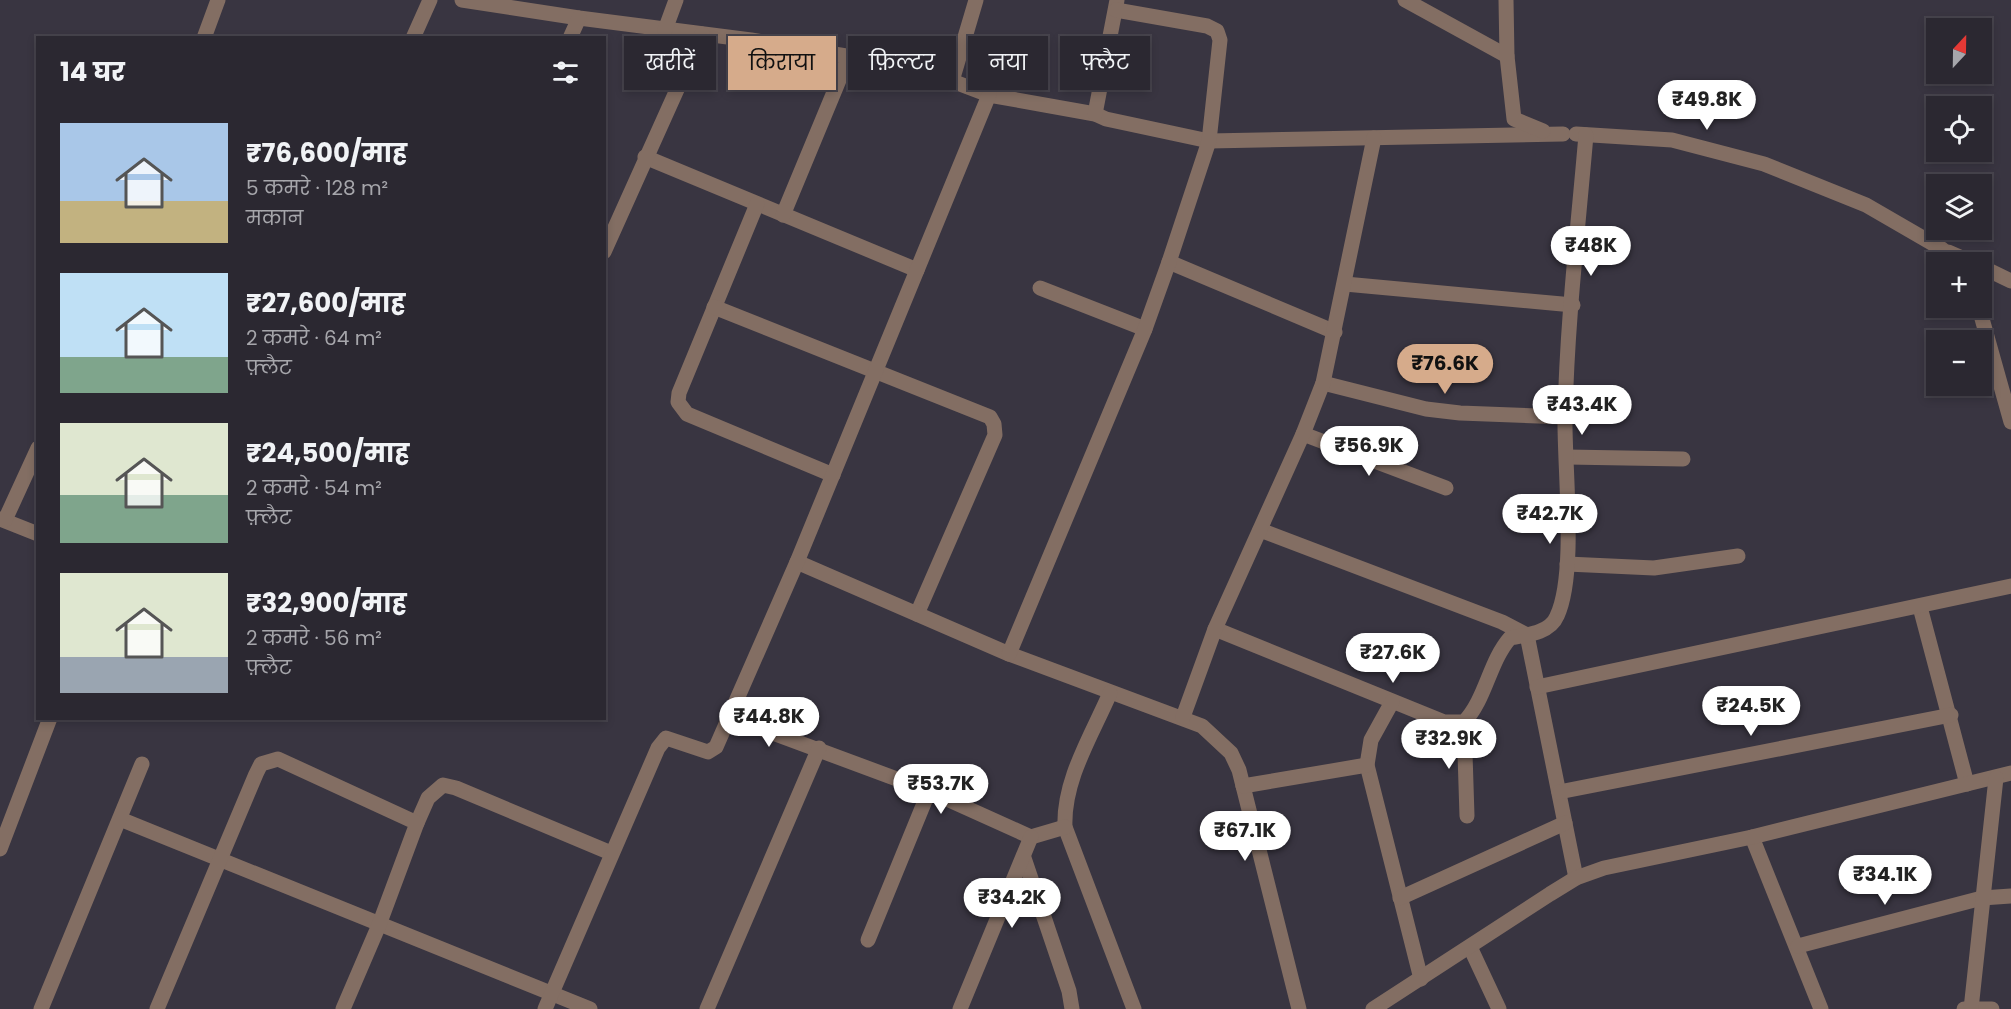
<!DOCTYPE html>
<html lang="hi">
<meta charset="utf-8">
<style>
:root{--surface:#2b2831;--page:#37343d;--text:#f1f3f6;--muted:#a6a6ab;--line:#47444d;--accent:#d6ab8b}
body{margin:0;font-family:Poppins,"Noto Sans Devanagari",sans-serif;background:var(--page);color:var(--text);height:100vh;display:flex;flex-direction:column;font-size:22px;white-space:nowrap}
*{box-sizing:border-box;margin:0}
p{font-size:20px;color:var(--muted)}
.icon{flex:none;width:33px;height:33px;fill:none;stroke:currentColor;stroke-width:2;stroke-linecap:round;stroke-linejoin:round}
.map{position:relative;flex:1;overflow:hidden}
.panel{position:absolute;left:36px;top:36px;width:570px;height:684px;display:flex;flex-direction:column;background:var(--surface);border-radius:0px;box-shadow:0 3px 9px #0003,0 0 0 2px var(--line)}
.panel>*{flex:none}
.hud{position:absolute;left:624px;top:36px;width:570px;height:54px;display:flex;gap:12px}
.needle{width:39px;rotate:22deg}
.tools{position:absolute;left:1926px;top:18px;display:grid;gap:12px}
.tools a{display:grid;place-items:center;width:66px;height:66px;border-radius:0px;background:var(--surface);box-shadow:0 3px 9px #0003,0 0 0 2px var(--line);font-size:30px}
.price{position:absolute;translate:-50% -51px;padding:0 14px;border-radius:21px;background:#fff;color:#222;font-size:20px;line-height:39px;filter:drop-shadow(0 2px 3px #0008)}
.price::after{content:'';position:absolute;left:50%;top:36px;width:18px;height:14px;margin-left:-9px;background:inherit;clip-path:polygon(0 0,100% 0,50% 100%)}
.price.on{background:var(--accent);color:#111}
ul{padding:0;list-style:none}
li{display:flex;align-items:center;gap:18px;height:150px;padding:0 24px}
li span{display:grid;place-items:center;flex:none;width:168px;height:120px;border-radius:0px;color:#555}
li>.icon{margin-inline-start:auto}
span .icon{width:72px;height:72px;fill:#fffc;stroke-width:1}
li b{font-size:26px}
h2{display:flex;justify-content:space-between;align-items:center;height:72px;padding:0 24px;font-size:26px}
.pill{padding:0 21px;border-radius:0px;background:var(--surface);box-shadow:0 3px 9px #0003,0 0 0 2px var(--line);font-size:21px;line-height:54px}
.pill.on{background:var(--accent);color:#111}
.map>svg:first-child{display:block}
</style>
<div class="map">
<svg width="2011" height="1009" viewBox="0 0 2011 1009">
<rect width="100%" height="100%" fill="#393541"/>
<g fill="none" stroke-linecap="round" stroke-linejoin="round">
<g stroke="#836e63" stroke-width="15">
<path d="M462 0 579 18 751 40 894 64 952 81 989 95 1095 114 1106 119 1209 141 1563 134"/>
<path d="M1405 0 1507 56"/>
<path d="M1506 0 1507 56 1514 119 1543 131"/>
<path d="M665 30 676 0"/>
<path d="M204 38 218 0"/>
<path d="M413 38 430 0"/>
<path d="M570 38 579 18"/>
<path d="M952 81 976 0"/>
<path d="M1095 114 1117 0"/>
<path d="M1576 134 1672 140 1764 164 1866 205 1942 249 1955 262"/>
<path d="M645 157 917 270"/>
<path d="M757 204 679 393 678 402 687 414 833 475"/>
<path d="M783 215 849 56"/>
<path d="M604 252 702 34"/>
<path d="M1948 252 1971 262"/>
<path d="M1169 262 1335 332"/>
<path d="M1982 267 2011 281"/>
<path d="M1345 284 1573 305"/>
<path d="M1040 288 1145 329"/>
<path d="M714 307 990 417 994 424 995 435 917 614"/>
<path d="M1979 308 2011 422"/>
<path d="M1323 383 1426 409 1460 413 1565 417"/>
<path d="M1303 434 1446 488"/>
<path d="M1567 457 1683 459"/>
<path d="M0 519 38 534"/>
<path d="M5 520 38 448"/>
<path d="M1260 530 1502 622 1527 635 1576 878"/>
<path d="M797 562 1009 654 1202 726 1231 753 1239 770 1299 1009"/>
<path d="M1567 564 1654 568 1738 556"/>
<path d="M1920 607 1967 784"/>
<path d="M1215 629 1444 722H1464C1486 699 1489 662 1510 638 1527 635 1550 633 1557 616 1577 573 1564 467 1565 416 1567 323 1578 228 1586 135"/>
<path d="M1009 654 1145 329 1169 262 1209 141 1220 40 1217 31 1207 26 1116 10"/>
<path d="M1537 687 2011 586"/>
<path d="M1110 693C1092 735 1063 780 1065 827L1134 1009"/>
<path d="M1392 702 1371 740 1367 765 1421 979"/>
<path d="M730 717 929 791 1031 837 1065 827"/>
<path d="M1183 717 1215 629 1303 434 1323 383 1374 138"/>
<path d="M1464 722 1467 816"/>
<path d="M1243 786 1367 765"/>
<path d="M1559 792 1951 715"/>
<path d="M120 819 590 1009"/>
<path d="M417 823 428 798 443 785 456 788 611 853"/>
<path d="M1752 837 1821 1009"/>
<path d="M0 849 50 718"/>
<path d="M1024 858 1069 991 1072 1009"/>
<path d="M1400 898 1565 823"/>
<path d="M868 940 929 791"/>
<path d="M1798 946 1982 898 2011 896"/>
<path d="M1470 947 1499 1009"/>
<path d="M41 1009 142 764"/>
<path d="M157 1009 256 774 261 764 278 759 417 823 379 925 343 1009"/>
<path d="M545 1009 658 748 666 738 708 752 716 747 797 562 989 95"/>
<path d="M707 1009 819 748"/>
<path d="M960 1009 1031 837"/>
<path d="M1373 1009 1550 894 1576 878 1604 868 1752 837 2011 773"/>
<path d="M1964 1009H1992"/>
<path d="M1971 1009 1996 778"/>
</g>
</g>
</svg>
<div class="tools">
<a><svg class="needle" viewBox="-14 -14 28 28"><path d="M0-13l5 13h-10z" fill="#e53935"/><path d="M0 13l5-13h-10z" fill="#a6a6ab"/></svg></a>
<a><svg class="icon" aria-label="locate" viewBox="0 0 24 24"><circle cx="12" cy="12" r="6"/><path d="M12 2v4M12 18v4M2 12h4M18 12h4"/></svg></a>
<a><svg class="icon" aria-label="layers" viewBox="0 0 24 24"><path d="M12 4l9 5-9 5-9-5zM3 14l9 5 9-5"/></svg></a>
<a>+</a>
<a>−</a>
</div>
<b class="price" style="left:1707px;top:131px">₹49.8K</b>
<b class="price" style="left:1591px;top:277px">₹48K</b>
<b class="price on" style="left:1445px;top:395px">₹76.6K</b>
<b class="price" style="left:1582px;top:436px">₹43.4K</b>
<b class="price" style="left:1369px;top:477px">₹56.9K</b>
<b class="price" style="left:1550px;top:545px">₹42.7K</b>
<b class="price" style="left:1393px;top:684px">₹27.6K</b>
<b class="price" style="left:1751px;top:737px">₹24.5K</b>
<b class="price" style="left:769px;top:748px">₹44.8K</b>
<b class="price" style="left:1449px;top:770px">₹32.9K</b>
<b class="price" style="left:941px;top:815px">₹53.7K</b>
<b class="price" style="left:1245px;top:862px">₹67.1K</b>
<b class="price" style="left:1885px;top:906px">₹34.1K</b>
<b class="price" style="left:1012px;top:929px">₹34.2K</b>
<div class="hud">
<a class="pill">खरीदें</a>
<a class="pill on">किराया</a>
<a class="pill">फ़िल्टर</a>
<a class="pill">नया</a>
<a class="pill">फ़्लैट</a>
</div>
<section class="panel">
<h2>14 घर<svg class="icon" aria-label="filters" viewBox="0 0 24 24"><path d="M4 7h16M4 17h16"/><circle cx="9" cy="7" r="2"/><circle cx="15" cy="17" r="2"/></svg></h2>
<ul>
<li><span style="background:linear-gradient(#a9c7e8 65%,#c2b280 0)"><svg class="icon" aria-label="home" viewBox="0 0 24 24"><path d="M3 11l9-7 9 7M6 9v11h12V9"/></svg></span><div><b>₹76,600/माह</b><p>5 कमरे · 128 m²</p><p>मकान</p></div></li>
<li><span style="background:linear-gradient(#bfe0f5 70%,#7fa58c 0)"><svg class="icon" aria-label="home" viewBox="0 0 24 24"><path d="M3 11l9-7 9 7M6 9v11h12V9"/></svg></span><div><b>₹27,600/माह</b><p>2 कमरे · 64 m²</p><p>फ़्लैट</p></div></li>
<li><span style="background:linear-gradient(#dfe7d0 60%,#7fa58c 0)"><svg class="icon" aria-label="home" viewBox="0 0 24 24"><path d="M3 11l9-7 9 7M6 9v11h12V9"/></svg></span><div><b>₹24,500/माह</b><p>2 कमरे · 54 m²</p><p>फ़्लैट</p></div></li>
<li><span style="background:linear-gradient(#dfe7d0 70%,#9aa5b1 0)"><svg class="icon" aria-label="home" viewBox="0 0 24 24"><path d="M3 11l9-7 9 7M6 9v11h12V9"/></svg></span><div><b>₹32,900/माह</b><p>2 कमरे · 56 m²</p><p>फ़्लैट</p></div></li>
</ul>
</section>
</div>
